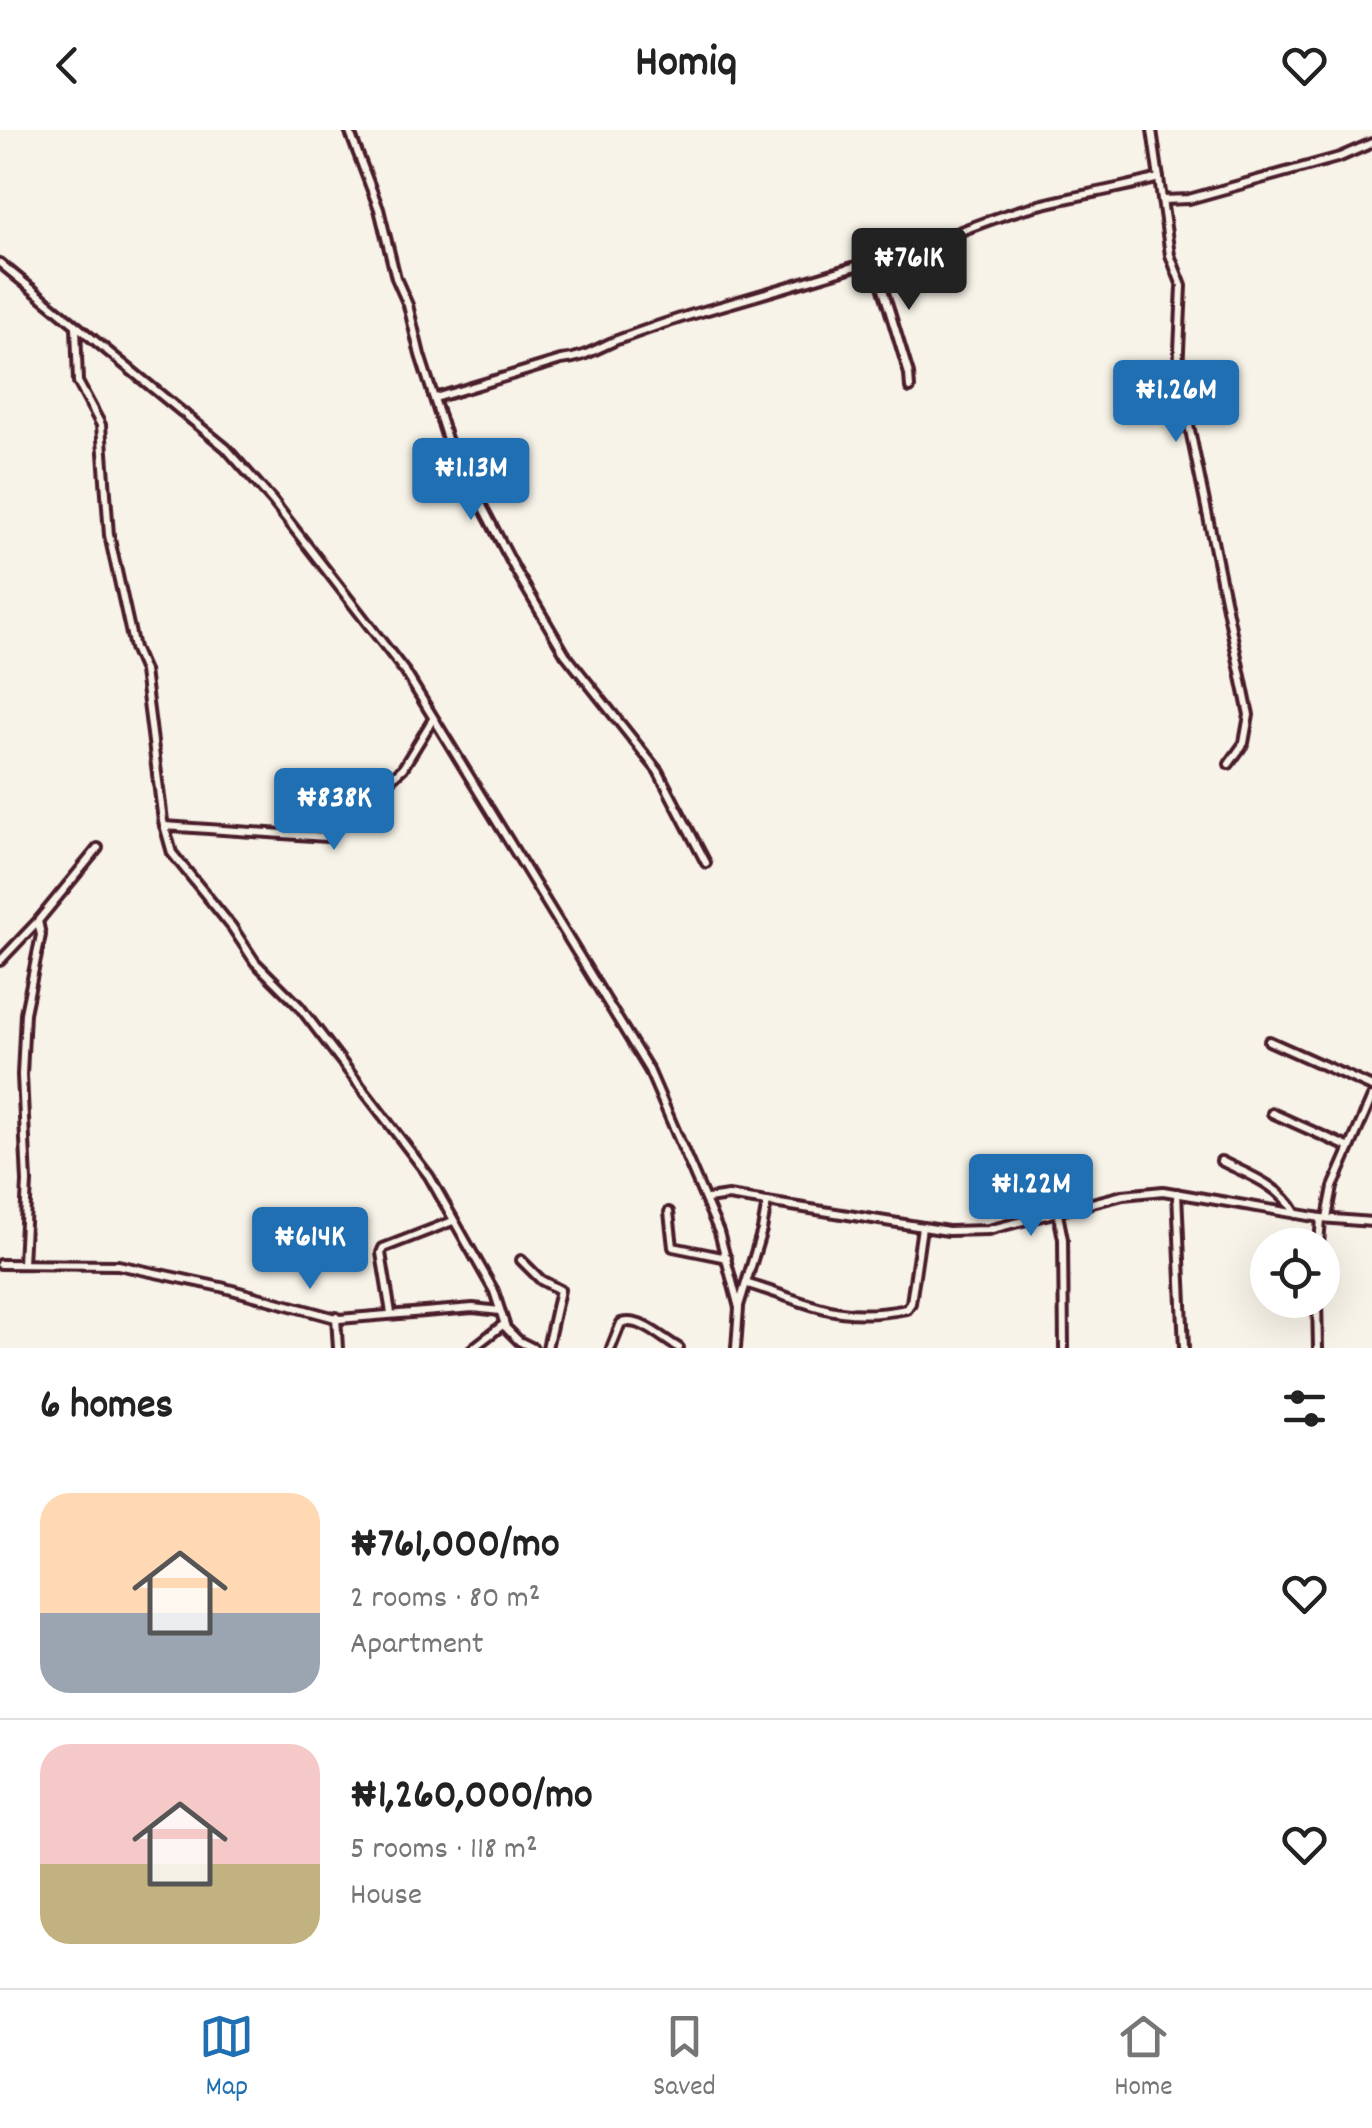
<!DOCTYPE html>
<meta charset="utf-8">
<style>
:root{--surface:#fff;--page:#f2f2f2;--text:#222;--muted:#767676;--line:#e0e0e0;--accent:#1f6fb2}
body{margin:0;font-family:Dekko,sans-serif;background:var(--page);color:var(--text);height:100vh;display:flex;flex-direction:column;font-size:38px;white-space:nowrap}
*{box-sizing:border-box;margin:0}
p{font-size:32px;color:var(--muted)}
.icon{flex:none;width:55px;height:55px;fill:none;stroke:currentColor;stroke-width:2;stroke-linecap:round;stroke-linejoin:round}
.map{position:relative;height:1218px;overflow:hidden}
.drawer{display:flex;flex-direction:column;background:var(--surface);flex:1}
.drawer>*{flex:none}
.tools{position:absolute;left:1250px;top:1098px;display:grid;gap:20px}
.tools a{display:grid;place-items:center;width:90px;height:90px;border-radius:50%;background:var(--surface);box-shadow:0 10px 40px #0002;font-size:50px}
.price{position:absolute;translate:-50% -85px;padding:0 22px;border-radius:10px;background:var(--accent);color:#fff;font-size:32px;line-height:65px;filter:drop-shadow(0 2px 5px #0008)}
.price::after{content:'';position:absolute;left:50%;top:60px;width:30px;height:22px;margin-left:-15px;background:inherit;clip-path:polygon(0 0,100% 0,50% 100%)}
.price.active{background:#222;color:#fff}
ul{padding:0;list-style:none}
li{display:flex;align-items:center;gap:30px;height:250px;padding:0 40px}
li+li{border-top:2px solid var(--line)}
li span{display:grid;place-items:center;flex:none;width:280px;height:200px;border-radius:30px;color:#555}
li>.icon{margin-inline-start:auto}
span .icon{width:120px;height:120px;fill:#fffc;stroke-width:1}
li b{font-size:42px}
h2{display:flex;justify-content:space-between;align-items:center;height:120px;padding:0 40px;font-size:42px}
header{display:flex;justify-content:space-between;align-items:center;height:130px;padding:0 40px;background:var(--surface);font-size:45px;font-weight:700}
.tabs{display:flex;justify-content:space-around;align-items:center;height:140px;border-top:2px solid var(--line);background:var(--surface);font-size:28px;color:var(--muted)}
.tabs a{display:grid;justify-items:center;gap:5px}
.tabs .active{color:var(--accent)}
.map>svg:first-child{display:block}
</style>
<header><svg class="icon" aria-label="back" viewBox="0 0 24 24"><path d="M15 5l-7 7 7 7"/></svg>Homiq<svg class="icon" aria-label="heart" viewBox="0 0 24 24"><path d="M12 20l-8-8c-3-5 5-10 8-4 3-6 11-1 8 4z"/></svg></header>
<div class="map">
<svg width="1372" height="1218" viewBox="0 0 1372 1218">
<rect width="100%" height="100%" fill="#f7f3e8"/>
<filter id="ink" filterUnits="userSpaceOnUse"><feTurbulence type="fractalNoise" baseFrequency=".01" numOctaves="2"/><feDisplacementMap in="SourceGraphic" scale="20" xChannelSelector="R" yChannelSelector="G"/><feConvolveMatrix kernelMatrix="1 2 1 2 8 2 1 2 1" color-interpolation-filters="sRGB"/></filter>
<g filter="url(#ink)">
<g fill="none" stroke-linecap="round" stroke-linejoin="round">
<defs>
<g id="street">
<path d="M349 0 379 79 396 148 408 175 420 225 447 309 515 439 565 524 658 641 706 733"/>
<path d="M1152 0 1170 125 1182 156 1178 242 1249 585 1244 613 1229 634"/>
<path d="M1163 70 1189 69 1340 27 1372 13"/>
<path d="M868 130 878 143 909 244 910 258"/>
<path d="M0 133 226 318 272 370 406 543 649 940 719 1102 739 1178 736 1218"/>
<path d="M76 197 78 252 101 295 109 405 134 518 144 541 163 691 172 723 232 797 255 832 299 876 429 1046 494 1161 506 1198 519 1211 533 1218"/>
<path d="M435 268 561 230C584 228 597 218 617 210 645 200 675 189 704 181 771 162 837 142 902 122 941 110 978 93 1017 81 1064 67 1112 61 1159 48"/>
<path d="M164 696 327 707 403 638 433 589"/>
<path d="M0 831 38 791 98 718"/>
<path d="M1269 911 1372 957"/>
<path d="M1272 983 1350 1018"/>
<path d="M1221 1031C1249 1045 1280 1055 1296 1084"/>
<path d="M1177 1063 1184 1218"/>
<path d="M708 1069 728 1066 767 1072"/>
<path d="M669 1082 673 1117 727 1128"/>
<path d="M1058 1084 1063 1109 1064 1218"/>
<path d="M1327 1088 1333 1057 1372 967"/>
<path d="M1319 1115 1321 1088"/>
<path d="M521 1130 541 1150 560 1160 547 1218"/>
<path d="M0 1134 118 1135 221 1157 339 1189 473 1178 500 1181"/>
<path d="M23 1134 27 1052 22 945 25 883 41 805 38 791"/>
<path d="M748 1154C812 1173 836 1193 907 1179L911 1173 922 1097"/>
<path d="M1317 1170 1318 1218"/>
<path d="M739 1176 762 1100 767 1072 948 1101 988 1100 1123 1065 1163 1061 1321 1088 1372 1092"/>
<path d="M391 1183 381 1123 383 1118 453 1091"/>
<path d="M336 1187 338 1218"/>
<path d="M473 1218 504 1194"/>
<path d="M611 1218 621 1193C641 1187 661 1208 679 1218"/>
</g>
</defs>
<use href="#street" stroke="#4a1f2b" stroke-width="14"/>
<use href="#street" stroke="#f7f3e8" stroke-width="6"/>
</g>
</g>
</svg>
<div class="tools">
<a><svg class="icon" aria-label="locate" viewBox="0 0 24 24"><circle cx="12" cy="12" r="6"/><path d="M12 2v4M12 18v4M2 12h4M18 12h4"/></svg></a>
</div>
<b class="price active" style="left:909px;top:183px">₦761K</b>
<b class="price" style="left:1176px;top:315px">₦1.26M</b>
<b class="price" style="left:471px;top:393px">₦1.13M</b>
<b class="price" style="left:334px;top:723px">₦838K</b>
<b class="price" style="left:1031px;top:1109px">₦1.22M</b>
<b class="price" style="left:310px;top:1162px">₦614K</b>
</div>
<section class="drawer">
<h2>6 homes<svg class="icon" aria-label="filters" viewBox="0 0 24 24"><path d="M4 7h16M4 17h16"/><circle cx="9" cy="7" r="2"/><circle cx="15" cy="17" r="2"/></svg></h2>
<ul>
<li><span style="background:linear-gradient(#ffd9b3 60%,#9aa5b1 0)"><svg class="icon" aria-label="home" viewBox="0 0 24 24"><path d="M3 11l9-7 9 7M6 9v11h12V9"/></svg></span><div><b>₦761,000/mo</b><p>2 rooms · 80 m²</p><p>Apartment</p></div><svg class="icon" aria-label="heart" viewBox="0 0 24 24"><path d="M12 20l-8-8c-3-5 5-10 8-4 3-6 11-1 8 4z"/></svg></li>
<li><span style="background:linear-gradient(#f6c9c9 60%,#c2b280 0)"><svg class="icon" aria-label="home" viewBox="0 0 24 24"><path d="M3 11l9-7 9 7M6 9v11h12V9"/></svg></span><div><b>₦1,260,000/mo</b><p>5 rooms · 118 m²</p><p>House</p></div><svg class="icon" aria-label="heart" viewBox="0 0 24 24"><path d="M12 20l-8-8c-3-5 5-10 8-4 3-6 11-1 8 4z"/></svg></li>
</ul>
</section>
<nav class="tabs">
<a class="active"><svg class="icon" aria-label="map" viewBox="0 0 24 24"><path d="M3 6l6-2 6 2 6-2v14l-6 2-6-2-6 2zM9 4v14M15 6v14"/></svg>Map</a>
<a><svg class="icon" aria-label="saved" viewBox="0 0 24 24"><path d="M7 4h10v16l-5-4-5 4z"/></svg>Saved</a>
<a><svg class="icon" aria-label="home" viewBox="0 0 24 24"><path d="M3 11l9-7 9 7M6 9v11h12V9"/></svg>Home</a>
</nav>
